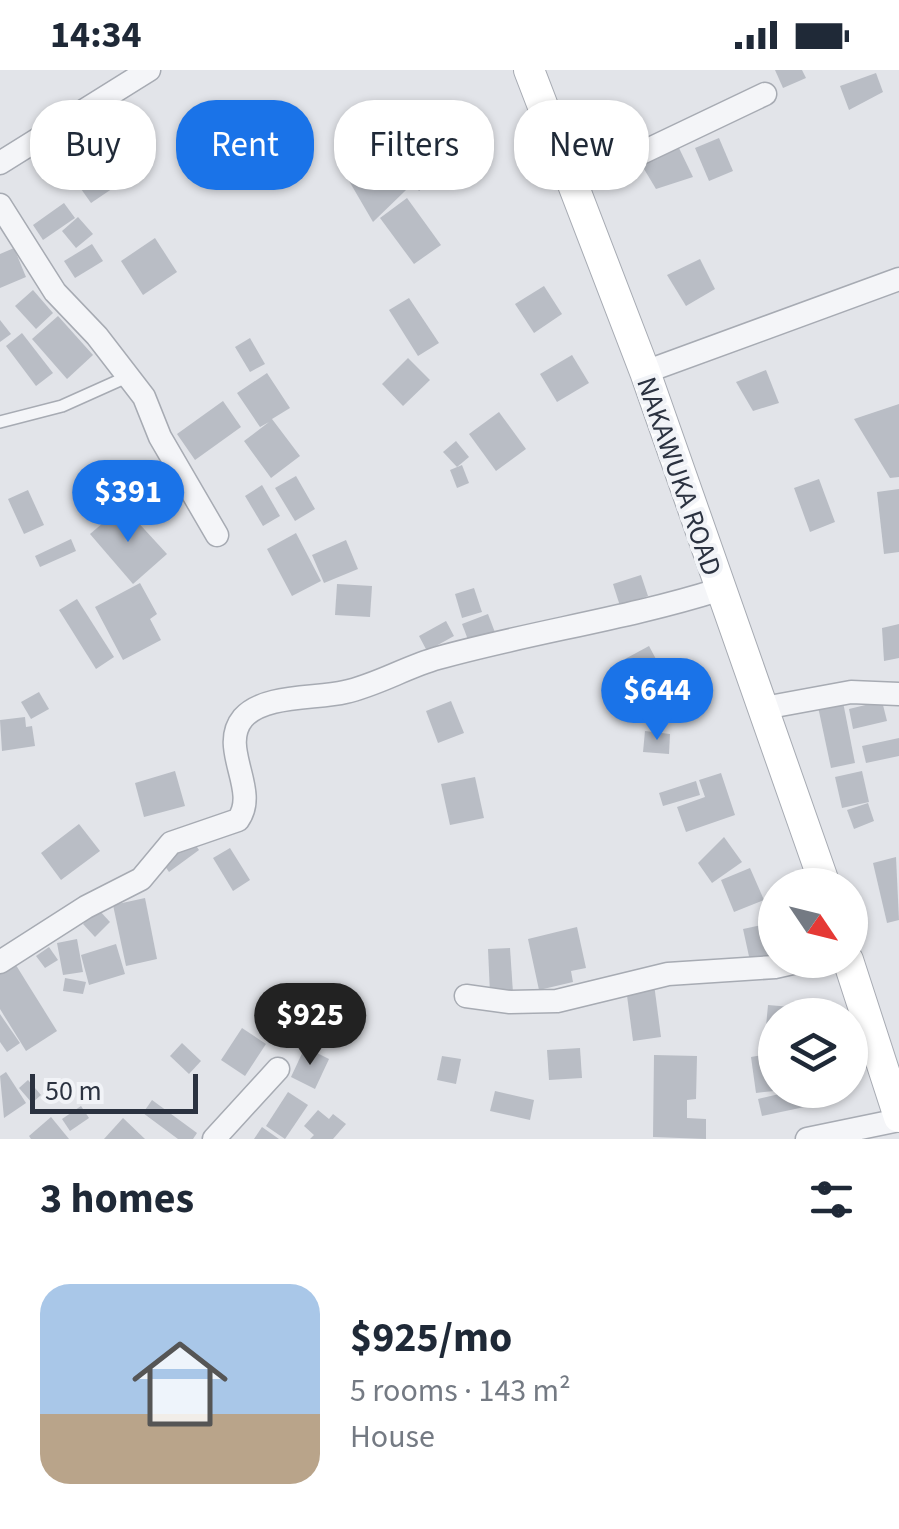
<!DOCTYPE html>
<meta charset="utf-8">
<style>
:root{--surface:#fff;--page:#f6f6f7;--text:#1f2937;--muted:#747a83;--line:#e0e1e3;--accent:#1a73e8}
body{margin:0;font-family:"Source Sans 3",sans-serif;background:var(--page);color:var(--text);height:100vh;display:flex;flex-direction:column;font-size:38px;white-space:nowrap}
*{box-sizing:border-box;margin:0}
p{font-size:32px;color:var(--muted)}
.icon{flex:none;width:55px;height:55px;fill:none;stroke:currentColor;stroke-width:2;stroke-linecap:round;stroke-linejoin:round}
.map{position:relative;height:1069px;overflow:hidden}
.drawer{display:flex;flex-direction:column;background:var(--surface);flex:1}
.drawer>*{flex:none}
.guide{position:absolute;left:30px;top:30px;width:840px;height:90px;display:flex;gap:20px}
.needle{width:65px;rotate:125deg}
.controls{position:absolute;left:758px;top:798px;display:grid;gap:20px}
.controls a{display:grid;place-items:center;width:110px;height:110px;border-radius:50%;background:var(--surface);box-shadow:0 2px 8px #0004;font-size:50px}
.scale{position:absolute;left:30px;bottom:25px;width:168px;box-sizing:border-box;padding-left:10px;border:5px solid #2b3240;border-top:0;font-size:28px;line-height:35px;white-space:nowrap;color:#2b3240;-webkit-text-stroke:8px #f1f3f7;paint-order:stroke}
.price{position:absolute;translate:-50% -85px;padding:0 22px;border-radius:35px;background:var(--accent);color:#fff;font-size:32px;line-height:65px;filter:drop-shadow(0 2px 5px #0008)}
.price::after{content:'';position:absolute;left:50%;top:60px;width:30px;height:22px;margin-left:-15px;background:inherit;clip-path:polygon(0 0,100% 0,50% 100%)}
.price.current{background:#222;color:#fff}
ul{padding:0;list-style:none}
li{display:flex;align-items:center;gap:30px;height:250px;padding:0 40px}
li+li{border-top:2px solid var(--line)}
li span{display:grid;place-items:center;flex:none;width:280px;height:200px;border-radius:30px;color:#555}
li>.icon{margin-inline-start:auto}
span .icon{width:120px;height:120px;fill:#fffc;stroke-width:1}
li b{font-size:42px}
h2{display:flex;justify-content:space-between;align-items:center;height:120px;padding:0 40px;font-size:42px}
.pill{padding:0 35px;border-radius:40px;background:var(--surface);box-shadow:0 2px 8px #0004;font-size:35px;line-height:90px}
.pill.current{background:var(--accent);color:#fff}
.status{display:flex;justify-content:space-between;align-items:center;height:70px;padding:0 50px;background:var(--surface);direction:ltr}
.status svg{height:28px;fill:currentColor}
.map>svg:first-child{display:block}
</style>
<div class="status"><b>14:34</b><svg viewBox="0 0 49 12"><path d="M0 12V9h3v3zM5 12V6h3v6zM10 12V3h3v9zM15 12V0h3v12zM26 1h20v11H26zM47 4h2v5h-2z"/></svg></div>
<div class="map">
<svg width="899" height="1069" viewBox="0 0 899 1069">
<rect width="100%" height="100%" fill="#e2e4e9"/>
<g fill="#b9bdc5">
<path d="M775 0H802L806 8 783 18Z"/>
<path d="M876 3 883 22 849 40 840 16Z"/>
<path d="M401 51 420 75 430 72 440 85 430 98 437 106 419 121 375 71Z"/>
<path d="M719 68 733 101 709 111 695 78Z"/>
<path d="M102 69 128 108 91 133 64 95Z"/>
<path d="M678 76 693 107 656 119 641 94Z"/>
<path d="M365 77 406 120 373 152 338 92Z"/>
<path d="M407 128 441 175 414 194 380 148Z"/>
<path d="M64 133 75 148 43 170 33 155Z"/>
<path d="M78 147 93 164 76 178 62 161Z"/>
<path d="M155 168 177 202 143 225 121 191Z"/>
<path d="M92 174 103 191 75 208 64 191Z"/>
<path d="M14 178 26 207 0 218V184Z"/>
<path d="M700 189 715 219 686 236 667 205Z"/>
<path d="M544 216 562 244 534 263 515 234Z"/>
<path d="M33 220 53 243 36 259 15 236Z"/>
<path d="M409 228 439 273 418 286 389 240Z"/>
<path d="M58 246 93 285 67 309 32 269Z"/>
<path d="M0 250 11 264 0 272Z"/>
<path d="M22 263 53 303 36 316 6 276Z"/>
<path d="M250 268 265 294 250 302 235 277Z"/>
<path d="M572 285 589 313 557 332 540 304Z"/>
<path d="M408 288 430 310 403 336 382 314Z"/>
<path d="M766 300 779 333 753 341 736 312Z"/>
<path d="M267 303 290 338 272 349 300 386 271 408 244 371 269 352 260 357 237 323Z"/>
<path d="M223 331 241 357 195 390 177 364Z"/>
<path d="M899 334V407L890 408 854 349Z"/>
<path d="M499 342 526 379 496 401 469 364Z"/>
<path d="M456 371 469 387 457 397 443 382Z"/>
<path d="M462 395 469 413 457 418 450 400Z"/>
<path d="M296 406 315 439 295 451 275 418Z"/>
<path d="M819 409 835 452 810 462 794 418Z"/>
<path d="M262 415 280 446 263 456 245 426Z"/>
<path d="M899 419V482L884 484 877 422Z"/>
<path d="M28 420 44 455 24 464 8 429Z"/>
<path d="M123 436 167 484 133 514 90 464Z"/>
<path d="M296 463 321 511 292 526 267 479Z"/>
<path d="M71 469 76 481 40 497 35 486Z"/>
<path d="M346 470 358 499 324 513 312 485Z"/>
<path d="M641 505 648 526 620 536 613 514Z"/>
<path d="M140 513 157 544 150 549 161 570 123 590 95 537Z"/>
<path d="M337 514 372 516 370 547 335 545Z"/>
<path d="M474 518 482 542 462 548 455 524Z"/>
<path d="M77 529 114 587 96 599 59 540Z"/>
<path d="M488 544 496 565 470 575 462 554Z"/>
<path d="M446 551 454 566 427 581 419 566Z"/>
<path d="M899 554V588L884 591 882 558Z"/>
<path d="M649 576 665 606 641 619 625 589Z"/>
<path d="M39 622 49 639 31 649 21 632Z"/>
<path d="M842 627 855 693 831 698 817 632Z"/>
<path d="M451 631 464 663 438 673 426 641Z"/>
<path d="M882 631 887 651 853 659 849 639Z"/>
<path d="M25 647 26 657 32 656 35 676 2 681 0 650Z"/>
<path d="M645 661 670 664 669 684 643 682Z"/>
<path d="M899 668V686L866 693 862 676Z"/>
<path d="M175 701 185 736 144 747 135 713Z"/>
<path d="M862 701 869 732 842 738 835 707Z"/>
<path d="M721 703 735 745 686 762 677 737 705 727 699 710Z"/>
<path d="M475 707 484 748 450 755 441 714Z"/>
<path d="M696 711 700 725 663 736 659 723Z"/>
<path d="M868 733 874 751 854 759 847 740Z"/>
<path d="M79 754 100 781 61 810 41 783Z"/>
<path d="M190 767 199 780 169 802 160 789Z"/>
<path d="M724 767 742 792 712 813 698 793Z"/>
<path d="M230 778 250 810 233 821 213 788Z"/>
<path d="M896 787 899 850 887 853 873 793Z"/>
<path d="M750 798 764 830 734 842 721 810Z"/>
<path d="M145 828 157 889 126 896 113 835Z"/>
<path d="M98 839 110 852 95 867 83 854Z"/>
<path d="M775 852V886L750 891 743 859Z"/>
<path d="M577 857 586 898 571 901 573 912 539 920 528 869Z"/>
<path d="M77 869 83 902 63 905 57 873Z"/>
<path d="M116 874 125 904 89 915 81 885Z"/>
<path d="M49 877 58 890 45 898 36 886Z"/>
<path d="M510 878 513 923 490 924 488 879Z"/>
<path d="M14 892 57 961 26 981 0 939V900Z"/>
<path d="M65 908 86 912 83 924 63 921Z"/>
<path d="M654 914 661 967 633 971 626 918Z"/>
<path d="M768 935 791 937 790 945H775V968L765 967Z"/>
<path d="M0 944 20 973 7 982 0 972Z"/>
<path d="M242 958 266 974 245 1006 221 990Z"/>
<path d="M182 973 201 991 189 1004 170 986Z"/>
<path d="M305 977 329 989 315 1019 291 1007Z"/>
<path d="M580 978 582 1008 549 1010 547 980Z"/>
<path d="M769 984 774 1021 756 1023 751 987Z"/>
<path d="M654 985 697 986 696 1029 687 1030V1048L706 1049V1069L653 1067Z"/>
<path d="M442 986 461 989 456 1014 437 1010Z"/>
<path d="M6 1002 26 1033 4 1048 0 1006Z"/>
<path d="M28 1010 41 1025 32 1033 19 1018Z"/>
<path d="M797 1020H826L828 1032 762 1046 758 1029Z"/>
<path d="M495 1021 534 1030 530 1050 490 1041Z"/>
<path d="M288 1022 308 1035 285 1069 266 1056Z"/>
<path d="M152 1030 197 1063 193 1069H178L143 1043Z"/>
<path d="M81 1036 89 1048 70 1061 62 1049Z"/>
<path d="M318 1040 329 1049 333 1044 346 1054 333 1069H310L314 1065 304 1056Z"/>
<path d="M51 1047 69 1069H31L29 1066Z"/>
<path d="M123 1048 145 1069H104Z"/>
<path d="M262 1057 279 1069H254Z"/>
</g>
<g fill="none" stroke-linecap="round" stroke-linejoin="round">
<defs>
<path id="service" d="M0 352 62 336 129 306"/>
<g id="minor">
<path d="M0 93 149 0"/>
<path d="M572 116 765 24"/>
<path d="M0 135 55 222 97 266 144 327 160 367 217 465"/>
<path d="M645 302 899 209"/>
<path d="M764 638 851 622 899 624"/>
<path d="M0 892 86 837 141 809 171 773 238 750C260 720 218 678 243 648 264 624 316 629 345 622 377 615 406 597 438 588 531 562 626 549 718 520"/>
<path d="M466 926 510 932 557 931 668 904 775 897 806 890"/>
<path d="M214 1069 278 999"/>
<path d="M807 1069 899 1050"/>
</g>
<g id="secondary">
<path d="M529 0 645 302 825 815"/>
<path d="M848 890 899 1047"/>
</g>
</defs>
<use href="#service" stroke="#a7abb3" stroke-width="14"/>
<use href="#minor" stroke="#a7abb3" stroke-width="25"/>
<use href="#secondary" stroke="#a7abb3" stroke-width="32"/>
<use href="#service" stroke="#f4f5f8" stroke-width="11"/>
<use href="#minor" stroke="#f4f5f8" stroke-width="22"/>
<use href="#secondary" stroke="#fff" stroke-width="30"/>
</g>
<g text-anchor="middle" stroke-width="8" stroke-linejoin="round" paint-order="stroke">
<g font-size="28" fill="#2b3240" stroke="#f1f3f7">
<text transform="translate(680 406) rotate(71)" y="10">NAKAWUKA ROAD</text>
</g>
</g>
</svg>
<div class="controls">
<a><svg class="needle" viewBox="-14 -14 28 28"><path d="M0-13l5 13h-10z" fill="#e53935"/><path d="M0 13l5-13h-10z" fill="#747a83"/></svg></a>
<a><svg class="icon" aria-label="layers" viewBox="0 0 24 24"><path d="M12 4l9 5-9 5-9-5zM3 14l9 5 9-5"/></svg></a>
</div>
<div class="scale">50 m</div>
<b class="price" style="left:128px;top:475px">$391</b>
<b class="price" style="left:657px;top:673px">$644</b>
<b class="price current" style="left:310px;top:998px">$925</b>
<div class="guide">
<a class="pill">Buy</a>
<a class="pill current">Rent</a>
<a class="pill">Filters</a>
<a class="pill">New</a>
</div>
</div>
<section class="drawer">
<h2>3 homes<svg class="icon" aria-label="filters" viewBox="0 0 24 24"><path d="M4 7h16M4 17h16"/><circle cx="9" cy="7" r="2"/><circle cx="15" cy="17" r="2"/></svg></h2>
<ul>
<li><span style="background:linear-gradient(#a9c7e8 65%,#b9a48a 0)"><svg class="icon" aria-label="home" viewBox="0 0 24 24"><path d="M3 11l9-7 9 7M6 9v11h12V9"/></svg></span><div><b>$925/mo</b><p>5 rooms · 143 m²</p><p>House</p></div></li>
</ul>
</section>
